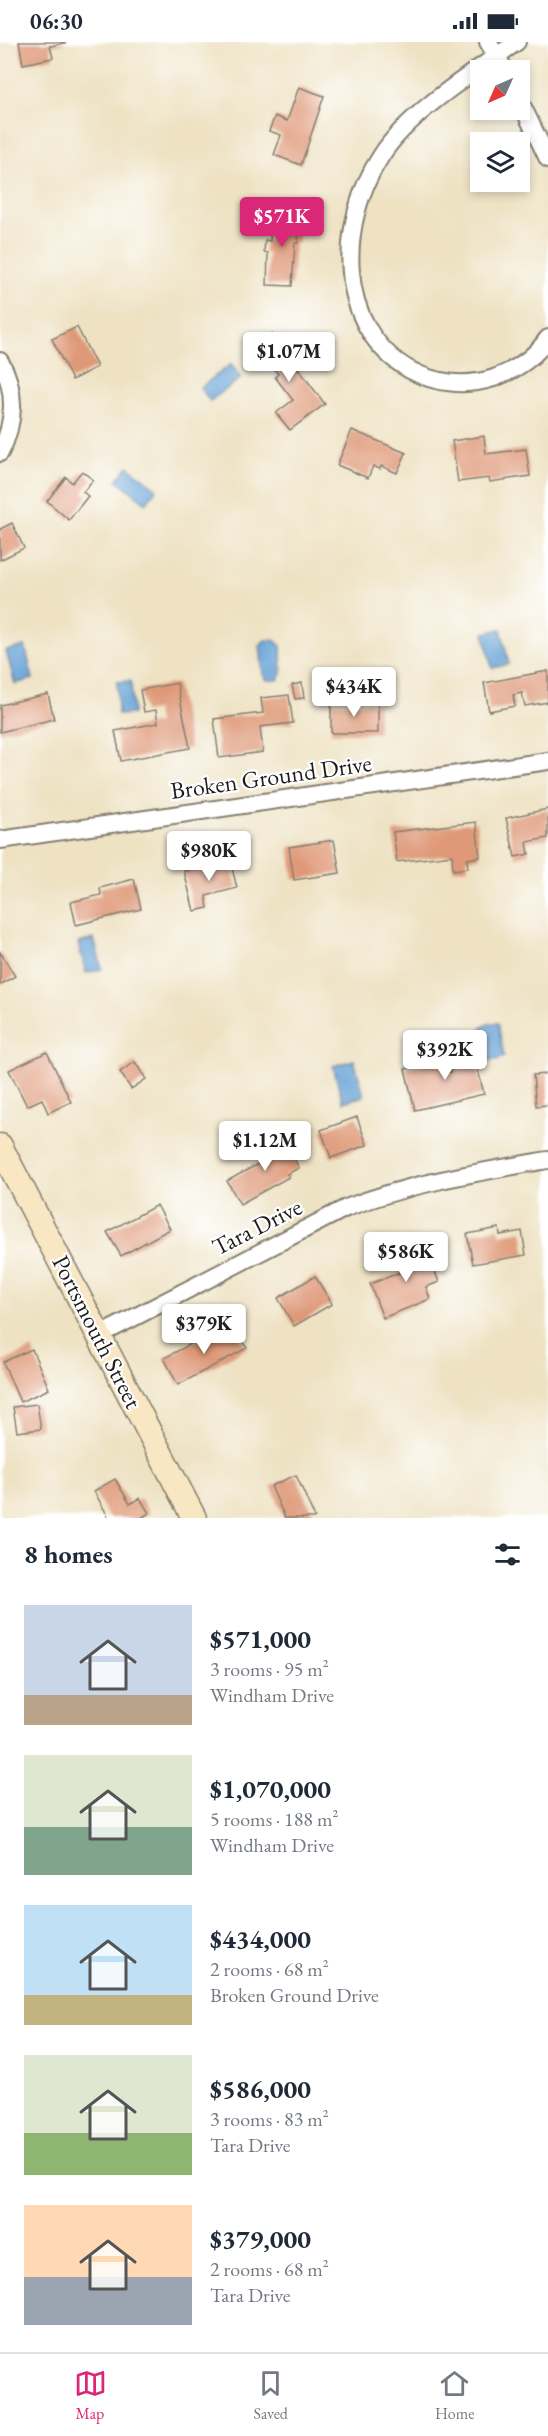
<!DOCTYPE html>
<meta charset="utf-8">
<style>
:root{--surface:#fff;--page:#f6f6f7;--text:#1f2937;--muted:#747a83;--line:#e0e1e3;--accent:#db2777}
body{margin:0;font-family:"EB Garamond",serif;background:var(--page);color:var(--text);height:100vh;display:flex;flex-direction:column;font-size:22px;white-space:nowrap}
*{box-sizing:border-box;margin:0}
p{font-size:20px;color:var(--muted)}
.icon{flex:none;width:33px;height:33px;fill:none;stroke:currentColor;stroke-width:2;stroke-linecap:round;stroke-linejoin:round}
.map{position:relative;height:1476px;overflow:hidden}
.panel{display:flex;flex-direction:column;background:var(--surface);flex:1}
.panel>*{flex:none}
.needle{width:39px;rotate:225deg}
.tools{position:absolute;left:470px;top:18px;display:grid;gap:12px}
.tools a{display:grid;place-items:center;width:60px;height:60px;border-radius:0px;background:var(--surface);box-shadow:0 3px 9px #0003;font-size:30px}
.price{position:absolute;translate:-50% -51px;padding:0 14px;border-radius:6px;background:#fff;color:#222;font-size:20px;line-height:39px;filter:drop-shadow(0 2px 3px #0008)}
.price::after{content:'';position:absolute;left:50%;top:36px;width:18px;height:14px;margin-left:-9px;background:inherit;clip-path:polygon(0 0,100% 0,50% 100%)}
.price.selected{background:var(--accent);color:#fff}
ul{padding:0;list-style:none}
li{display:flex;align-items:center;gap:18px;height:150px;padding:0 24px}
li span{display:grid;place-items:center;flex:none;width:168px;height:120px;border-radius:0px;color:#555}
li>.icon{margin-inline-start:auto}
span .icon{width:72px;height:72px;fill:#fffc;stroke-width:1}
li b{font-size:26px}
h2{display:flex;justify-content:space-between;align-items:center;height:72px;padding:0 24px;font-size:26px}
.status{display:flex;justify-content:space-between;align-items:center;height:42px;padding:0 30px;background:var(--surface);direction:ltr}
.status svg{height:16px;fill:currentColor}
.menu{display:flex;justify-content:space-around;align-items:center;height:84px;border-top:2px solid var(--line);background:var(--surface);font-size:16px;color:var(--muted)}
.menu a{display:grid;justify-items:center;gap:3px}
.menu .selected{color:var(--accent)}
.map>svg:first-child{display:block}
</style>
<div class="status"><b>06:30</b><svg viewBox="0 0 49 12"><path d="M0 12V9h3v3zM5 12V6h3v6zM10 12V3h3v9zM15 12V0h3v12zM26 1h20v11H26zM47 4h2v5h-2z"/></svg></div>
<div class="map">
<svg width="548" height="1476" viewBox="0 0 548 1476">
<rect width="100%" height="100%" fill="#fff"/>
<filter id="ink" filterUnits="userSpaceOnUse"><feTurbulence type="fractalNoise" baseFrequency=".0167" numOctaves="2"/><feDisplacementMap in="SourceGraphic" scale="12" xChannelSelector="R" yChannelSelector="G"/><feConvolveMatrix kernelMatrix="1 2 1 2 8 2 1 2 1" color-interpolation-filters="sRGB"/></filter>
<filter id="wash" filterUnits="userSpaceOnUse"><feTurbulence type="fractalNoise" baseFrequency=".008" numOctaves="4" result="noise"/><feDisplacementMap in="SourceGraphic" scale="24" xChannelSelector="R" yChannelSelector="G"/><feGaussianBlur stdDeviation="1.35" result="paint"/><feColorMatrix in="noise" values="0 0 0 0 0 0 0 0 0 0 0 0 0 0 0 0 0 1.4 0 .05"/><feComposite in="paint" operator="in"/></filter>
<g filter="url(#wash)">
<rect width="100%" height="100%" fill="#eee2c3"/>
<g fill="#65a1d5" stroke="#405e78" stroke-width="1.5">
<path d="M231 322 241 336 210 359 200 346Z"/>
<path d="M128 424 157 447 146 461 117 438Z"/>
<path d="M501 587 509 622 492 626 484 591Z"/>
<path d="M265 598H274L281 604 282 631 278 638H267L263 633 260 603Z"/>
<path d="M25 604 33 637 15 642 6 609Z"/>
<path d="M131 639 133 672 118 673 117 640Z"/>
<path d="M94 897 102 927 86 931 78 901Z"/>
<path d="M490 981H498L504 1015 497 1018H488L481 986Z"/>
<path d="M354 1018 364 1054 343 1060 333 1024Z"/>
</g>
<g id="blocks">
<g fill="#df9978">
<path d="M19 0H64L65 1 50 4 53 16 23 22Z"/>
<path d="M299 45 324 54 301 123 274 113 281 93 269 89 275 74 287 79Z"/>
<path d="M272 170 300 171 298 201H295L292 244 267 243 268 211 264 210 265 198 270 199Z"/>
<path d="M77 285 97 325 72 338 52 297Z"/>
<path d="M272 292 325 362 290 388 276 371 293 358 275 335 278 332 272 324 266 328 251 308Z"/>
<path d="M352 388 406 411 397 431 381 424 380 427 373 424 368 436 337 423Z"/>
<path d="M484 394 486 412 526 407 530 434 490 440 489 436 458 440 452 399Z"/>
<path d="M82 429 93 438 83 450 88 454 69 478 47 459 66 435 72 441Z"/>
<path d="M12 481 24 506 0 518V487Z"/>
<path d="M548 629V660L525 664 522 651 513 653 515 664 489 669 484 641Z"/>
<path d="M177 641 190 706 121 719 115 689 158 681 156 668 144 670 140 648Z"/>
<path d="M302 641 304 656 295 657 292 643Z"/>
<path d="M48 652 54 677 0 690V663Z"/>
<path d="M289 653 293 681 260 685 263 710 219 716 214 677 263 671 261 656Z"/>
<rect x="331" y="661" width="47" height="30"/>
<path d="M548 767V796L527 800 529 812 515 815 506 776Z"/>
<path d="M476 780 480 815 467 817 468 826 453 828 452 813 397 820 393 790Z"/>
<path d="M334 798 340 831 294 838 289 805Z"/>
<path d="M230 818 237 846 206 854 208 866 194 869 184 829Z"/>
<path d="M134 837 141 867 76 883 71 860 101 853 100 846Z"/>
<path d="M0 910 15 934 0 943Z"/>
<path d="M473 1009 484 1052 415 1068 405 1027 443 1018 446 1031 451 1030 447 1014Z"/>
<path d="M47 1010 71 1060 48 1071 42 1057 27 1064 9 1028Z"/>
<path d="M135 1020 146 1037 131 1047 120 1030Z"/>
<path d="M548 1032V1063L536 1064 533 1033Z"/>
<path d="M357 1075 367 1103 331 1116 321 1088Z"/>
<path d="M283 1096 299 1126 287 1132 289 1135 240 1162 227 1139 262 1120 256 1110Z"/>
<path d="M157 1163 170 1187 121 1214 107 1190Z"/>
<path d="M499 1186 500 1193 522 1189 526 1213 473 1222 467 1192Z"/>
<path d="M425 1204 439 1240 426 1245 430 1257 383 1276 370 1242 401 1230 395 1216Z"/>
<path d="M315 1234 332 1262 294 1284 278 1256Z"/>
<path d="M236 1286 247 1306 178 1343 164 1316 204 1295 206 1298 217 1293 218 1295Z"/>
<path d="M32 1307 49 1347 20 1360 3 1320Z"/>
<path d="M37 1362 41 1387 17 1390 13 1365Z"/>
<path d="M296 1433 315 1476H285L271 1444Z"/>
<path d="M115 1437 130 1462 140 1456 149 1471 141 1476H109L94 1449Z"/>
</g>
</g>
</g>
<g filter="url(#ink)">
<use href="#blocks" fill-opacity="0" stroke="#857f70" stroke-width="1.5"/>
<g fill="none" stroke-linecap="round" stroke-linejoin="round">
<defs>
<g id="street">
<path d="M488 0 505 28"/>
<path d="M517 0C475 29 408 71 381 114 338 179 334 285 410 328 436 342 466 345 494 336 516 328 535 315 548 296"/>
<path d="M519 57 548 117"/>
<path d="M0 319C17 348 15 381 0 411"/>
<path d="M0 798 548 719"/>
<path d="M100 1293 346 1166C411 1141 479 1130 548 1118"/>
</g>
<path id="secondary" d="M0 1104 194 1476"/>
</defs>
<use href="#street" stroke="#857f70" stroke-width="20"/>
<use href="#secondary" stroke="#857f70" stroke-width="27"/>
<use href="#street" stroke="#fff" stroke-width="16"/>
<use href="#secondary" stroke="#f9e7c3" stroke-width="24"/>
</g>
</g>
<g text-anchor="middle" stroke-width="4.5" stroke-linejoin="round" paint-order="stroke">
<g font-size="24" fill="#1c1c1c" stroke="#fff">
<text transform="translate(271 735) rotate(-8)" y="8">Broken Ground Drive</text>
<text transform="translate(257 1185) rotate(-27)" y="8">Tara Drive</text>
<text transform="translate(97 1290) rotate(63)" y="8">Portsmouth Street</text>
</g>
</g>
</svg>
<div class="tools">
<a><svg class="needle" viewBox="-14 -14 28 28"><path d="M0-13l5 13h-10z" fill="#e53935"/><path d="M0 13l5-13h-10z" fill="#747a83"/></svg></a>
<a><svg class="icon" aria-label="layers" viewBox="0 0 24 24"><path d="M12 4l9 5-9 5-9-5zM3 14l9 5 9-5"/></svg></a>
</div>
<b class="price selected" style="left:282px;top:206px">$571K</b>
<b class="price" style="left:289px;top:341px">$1.07M</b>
<b class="price" style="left:354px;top:676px">$434K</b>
<b class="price" style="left:209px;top:840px">$980K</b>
<b class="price" style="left:445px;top:1039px">$392K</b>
<b class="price" style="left:265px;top:1130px">$1.12M</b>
<b class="price" style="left:406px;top:1241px">$586K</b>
<b class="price" style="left:204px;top:1313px">$379K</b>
</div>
<section class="panel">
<h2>8 homes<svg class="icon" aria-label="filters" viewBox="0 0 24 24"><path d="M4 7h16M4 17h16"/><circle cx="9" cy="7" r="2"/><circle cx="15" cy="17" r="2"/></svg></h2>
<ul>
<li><span style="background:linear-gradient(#c9d6e8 75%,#b9a48a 0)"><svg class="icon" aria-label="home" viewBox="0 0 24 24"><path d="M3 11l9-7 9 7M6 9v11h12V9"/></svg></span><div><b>$571,000</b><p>3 rooms · 95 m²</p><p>Windham Drive</p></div></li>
<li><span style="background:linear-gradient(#dfe7d0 60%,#7fa58c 0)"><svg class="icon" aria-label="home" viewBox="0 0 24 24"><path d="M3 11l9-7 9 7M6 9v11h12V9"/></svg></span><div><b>$1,070,000</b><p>5 rooms · 188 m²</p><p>Windham Drive</p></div></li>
<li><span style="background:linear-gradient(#bfe0f5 75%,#c2b280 0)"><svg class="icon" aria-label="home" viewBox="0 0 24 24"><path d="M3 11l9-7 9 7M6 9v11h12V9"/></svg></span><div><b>$434,000</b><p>2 rooms · 68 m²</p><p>Broken Ground Drive</p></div></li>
<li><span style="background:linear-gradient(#dfe7d0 65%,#8fb573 0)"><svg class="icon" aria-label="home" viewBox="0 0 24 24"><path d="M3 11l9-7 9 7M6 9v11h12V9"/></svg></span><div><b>$586,000</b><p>3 rooms · 83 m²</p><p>Tara Drive</p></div></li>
<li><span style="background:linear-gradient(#ffd9b3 60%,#9aa5b1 0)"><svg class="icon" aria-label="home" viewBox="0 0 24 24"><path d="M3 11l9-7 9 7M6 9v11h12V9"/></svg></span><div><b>$379,000</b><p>2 rooms · 68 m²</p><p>Tara Drive</p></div></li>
</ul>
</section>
<nav class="menu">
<a class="selected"><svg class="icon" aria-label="map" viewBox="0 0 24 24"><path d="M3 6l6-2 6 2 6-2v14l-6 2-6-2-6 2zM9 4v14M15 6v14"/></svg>Map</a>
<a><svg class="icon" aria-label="saved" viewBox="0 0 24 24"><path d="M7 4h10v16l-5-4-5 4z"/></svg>Saved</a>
<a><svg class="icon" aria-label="home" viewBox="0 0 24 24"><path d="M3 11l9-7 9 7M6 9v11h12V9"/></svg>Home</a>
</nav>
